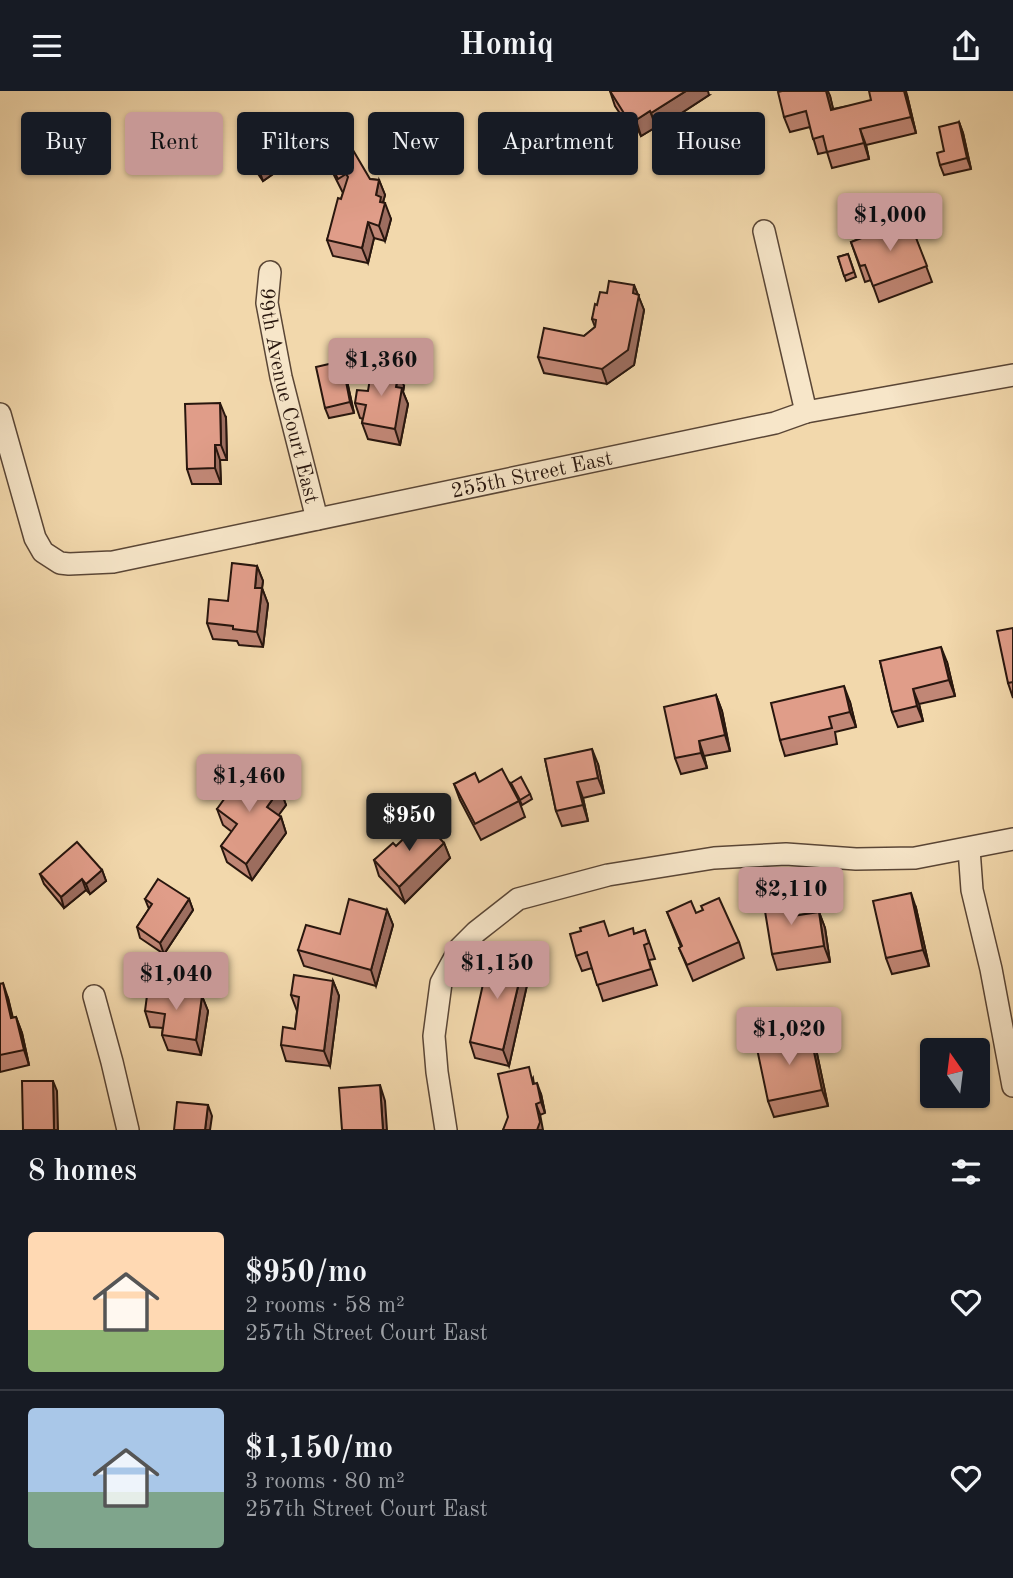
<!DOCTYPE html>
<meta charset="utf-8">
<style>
:root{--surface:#171b24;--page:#242831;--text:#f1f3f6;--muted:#9ea1a6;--line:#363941;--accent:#c59692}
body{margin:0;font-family:"Old Standard TT",serif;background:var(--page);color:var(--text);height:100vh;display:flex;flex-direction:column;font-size:26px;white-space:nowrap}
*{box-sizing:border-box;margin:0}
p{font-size:23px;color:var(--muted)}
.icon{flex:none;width:38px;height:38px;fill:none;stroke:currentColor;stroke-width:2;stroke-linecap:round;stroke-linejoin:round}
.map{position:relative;height:1039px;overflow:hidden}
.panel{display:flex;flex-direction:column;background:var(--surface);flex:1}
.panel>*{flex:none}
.guide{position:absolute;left:21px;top:21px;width:971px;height:63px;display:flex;gap:14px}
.needle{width:46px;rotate:346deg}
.fabs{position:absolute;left:920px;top:947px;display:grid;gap:14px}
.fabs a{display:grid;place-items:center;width:70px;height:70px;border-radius:7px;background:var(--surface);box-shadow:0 2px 5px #0004;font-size:35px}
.price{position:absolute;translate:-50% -60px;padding:0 16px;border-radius:7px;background:var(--accent);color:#111;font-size:23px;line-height:46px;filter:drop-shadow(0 2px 4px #0008)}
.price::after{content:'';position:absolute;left:50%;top:42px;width:21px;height:16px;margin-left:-10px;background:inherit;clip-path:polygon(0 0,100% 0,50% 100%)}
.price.active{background:#222;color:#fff}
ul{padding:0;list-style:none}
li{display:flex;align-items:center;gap:21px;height:175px;padding:0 28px}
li+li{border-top:2px solid var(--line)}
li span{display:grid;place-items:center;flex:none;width:196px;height:140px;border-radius:7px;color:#555}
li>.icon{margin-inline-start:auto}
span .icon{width:84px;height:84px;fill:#fffc;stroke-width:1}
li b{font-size:30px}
h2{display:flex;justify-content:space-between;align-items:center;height:84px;padding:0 28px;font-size:30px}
.chip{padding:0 24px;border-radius:7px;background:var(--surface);box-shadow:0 2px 5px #0004;font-size:24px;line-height:63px}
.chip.active{background:var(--accent);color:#111}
header{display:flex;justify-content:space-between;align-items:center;height:91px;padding:0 28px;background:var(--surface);font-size:32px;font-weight:600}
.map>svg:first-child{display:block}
</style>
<header><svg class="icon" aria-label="menu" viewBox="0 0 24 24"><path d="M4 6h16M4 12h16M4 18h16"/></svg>Homiq<svg class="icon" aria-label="share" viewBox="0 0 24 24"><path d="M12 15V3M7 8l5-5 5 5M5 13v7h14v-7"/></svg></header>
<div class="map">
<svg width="1013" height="1039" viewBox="0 0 1013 1039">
<rect width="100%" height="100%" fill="#f2d8ac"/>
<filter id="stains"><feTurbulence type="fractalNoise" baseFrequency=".00286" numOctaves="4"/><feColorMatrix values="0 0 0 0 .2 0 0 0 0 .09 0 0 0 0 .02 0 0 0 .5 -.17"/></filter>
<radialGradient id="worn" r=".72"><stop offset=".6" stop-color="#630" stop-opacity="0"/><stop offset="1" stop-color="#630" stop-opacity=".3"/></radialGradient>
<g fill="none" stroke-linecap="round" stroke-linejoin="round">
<defs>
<g id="minor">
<path d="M764 140 806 321"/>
<path id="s1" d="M270 181 267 212 281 286 317 428"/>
<path id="s2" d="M0 323 35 447 43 461 60 472 69 473 113 471 775 332 806 321 1013 284"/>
<path d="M969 758 972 799 991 878 1013 995"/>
<path d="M94 905 112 971 128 1039"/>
<path d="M446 1039 437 981 434 945 441 892 460 857 476 841 518 808 608 784 714 767 786 763 856 768 915 767 1013 748"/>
</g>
</defs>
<use href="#minor" stroke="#5a4636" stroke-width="24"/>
<use href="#minor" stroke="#f7e6c9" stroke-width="21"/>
</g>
<g fill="#c18776" stroke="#28160e" stroke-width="2">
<path d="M610 0 709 4 657 38 656 36 641 45 638 39 633 42 615 15Z"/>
<path d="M907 4 916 42 866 54 869 68 832 77 827 61 818 63 810 36 790 41 784 26 830 5 833 18Z"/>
<path d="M959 31 963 42 971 78 944 84 940 74 944 60Z"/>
<path d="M239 50 293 69 263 90 243 61Z"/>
<path d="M327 67 370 88 379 89 385 104 383 111 391 128 385 150 374 147 368 172 333 165 327 149 343 102 333 82Z"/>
<path d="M909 129 932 191 879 211 871 189 865 191 851 151Z"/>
<path d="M848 163 856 186 846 190 838 166Z"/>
<path d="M634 194 644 219 634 274 607 293 544 282 538 266 584 245 595 236 592 228 597 214 607 202Z"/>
<path d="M342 270 345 281 354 322 329 327 325 317Z"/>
<path d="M404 295 403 301 408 313 400 354 368 348 362 332 363 328 360 327 355 312 368 300Z"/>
<path d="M226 327 227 369H220L221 393H192L187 378Z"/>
<path d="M257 475 263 490 262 497 268 513 263 556 239 554 237 550 213 548 207 532 228 510Z"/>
<path d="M1013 537V607L1008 592Z"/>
<path d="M880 570 947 571 955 605 919 613 923 630 898 636 892 621Z"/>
<path d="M716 604 722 620 730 660 704 665 707 677 681 683 675 667Z"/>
<path d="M850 611 856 636 835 641 837 653 785 665 780 649Z"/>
<path d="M545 668 598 673 604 702 583 707 588 730 562 735 556 720Z"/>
<path d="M479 691 519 710 525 726 481 749 460 709 454 693Z"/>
<path d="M511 692 530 703 532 708 522 714Z"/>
<path d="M280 698 286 714 278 724 281 726 286 742 252 789 227 771 221 755 232 741 223 734 217 718Z"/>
<path d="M444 752 450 767 405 812 379 785 374 769 396 755Z"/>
<path d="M102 779 106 790 90 803 86 799 64 817 44 793 40 783Z"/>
<path d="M145 808H189L193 819 164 863 140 847 137 836 149 818Z"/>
<path d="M916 817 929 875 892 883 886 867Z"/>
<path d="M387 819 393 834 376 895 304 875 298 859 340 843Z"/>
<path d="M794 820 795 825 819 821 825 837 830 871 777 879 772 863Z"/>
<path d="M667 821 696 822 739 851 744 867 693 890 679 857 681 856Z"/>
<path d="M645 839 655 868 649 869 657 894 603 910 592 877 582 880 576 865 609 845 634 843Z"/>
<path d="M524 870 529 885 509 975 475 967 470 951Z"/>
<path d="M333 890 339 905 330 975 286 970 281 954 295 938 297 920 291 904Z"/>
<path d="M0 893 8 907 13 927 16 926 22 942 29 974 0 981Z"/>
<path d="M202 905 208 920 201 964 168 959 162 944 163 937 150 936 145 920Z"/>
<path d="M816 958 828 1015 774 1026 768 1010Z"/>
<path d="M533 987 534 993 541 1003 545 1022 503 1039Z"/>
</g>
<g fill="#9d6e60" stroke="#28160e" stroke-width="2">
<path d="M686 0H708L709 4 657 38 651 22Z"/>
<path d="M826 0H828L830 5 837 34 831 19Z"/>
<path d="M904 0H906L907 4 916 42 911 26Z"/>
<path d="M650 20 656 36 641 45 636 29Z"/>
<path d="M959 31 963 42 971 78 967 67Z"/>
<path d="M860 38 866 54 869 68 864 52Z"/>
<path d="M289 58 293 69 263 90 259 79Z"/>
<path d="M379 89 385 104 383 111 385 112 391 128 385 150 379 135 376 104Z"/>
<path d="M368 131 374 147 368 172 362 157Z"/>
<path d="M634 194 644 219 634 274 607 293 602 278 633 202Z"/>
<path d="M342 270 345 281 354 322 350 311Z"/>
<path d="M399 280 404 295 403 301 408 313 400 354 395 338 396 296Z"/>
<path d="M220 312 226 327 227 369 221 354Z"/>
<path d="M215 354 220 369 221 393 215 377Z"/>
<path d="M257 475 263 490 260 512 255 497Z"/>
<path d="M262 497 268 513 263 556 257 541Z"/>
<path d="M941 556 947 571 955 605 949 589Z"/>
<path d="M844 595 850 611 856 636 850 621Z"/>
<path d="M913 598 919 613 923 630 917 615Z"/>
<path d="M716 604 722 620 730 660 725 644Z"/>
<path d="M699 650 704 665 707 677 701 662Z"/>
<path d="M592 658 598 673 604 702 598 687Z"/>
<path d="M577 691 583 707 588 730 583 714Z"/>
<path d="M280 698 286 714 273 732 267 716Z"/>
<path d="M281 726 286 742 252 789 246 773Z"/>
<path d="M444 752 450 767 405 812 399 796Z"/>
<path d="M102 779 106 790 90 803 86 793Z"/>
<path d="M82 788 86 799 64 817 61 806Z"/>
<path d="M911 802 916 817 929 875 923 859Z"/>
<path d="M789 804 794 820 798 841 792 825Z"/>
<path d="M189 808 193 819 164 863 160 852Z"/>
<path d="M387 819 393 834 376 895 371 879Z"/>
<path d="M819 821 825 837 830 871 824 855Z"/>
<path d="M524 870 529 885 509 975 503 959Z"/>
<path d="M333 890 339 905 330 975 324 960Z"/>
<path d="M3 892 8 907 16 943 11 927Z"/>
<path d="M202 905 208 920 201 964 196 949Z"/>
<path d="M16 926 22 942 29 974 24 959Z"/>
<path d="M810 942 816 958 828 1015 822 999Z"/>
<path d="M53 990 57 1000 58 1039H54Z"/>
<path d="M537 992 541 1003 545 1022 541 1011Z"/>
<path d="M380 994 385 1010 387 1039H383Z"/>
<path d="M536 1013 540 1023 543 1039H537Z"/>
<path d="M208 1014 212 1025 210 1039H205Z"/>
</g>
<g fill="#e09d89" stroke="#28160e" stroke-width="2">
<path d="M610 0H686L651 22 650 20 636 29 632 23 627 27Z"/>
<path d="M782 0H826L831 19 871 9 869 0H904L911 26 860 38 864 52 827 61 823 45 813 48 806 20 784 26 778 1Z"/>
<path d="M269 29 289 58 259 79 239 50Z"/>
<path d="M959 31 967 67 940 74 937 62 944 60 939 36Z"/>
<path d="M350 54 370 88 379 89 376 104 381 106 380 111 385 112 379 135 368 131 362 157 327 149 338 107 341 108 348 86 346 83 338 88 327 67Z"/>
<path d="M909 129 927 175 873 195 865 174 860 175 851 151Z"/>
<path d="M848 163 854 181 844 185 838 166Z"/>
<path d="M609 190 634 194 633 202 639 204 628 259 602 278 538 266 544 237 584 245 595 236 596 229 592 228 595 213 597 214 600 201 607 202Z"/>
<path d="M342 270 350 311 325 317 316 276Z"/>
<path d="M372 275 399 280 396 296 402 297 395 338 362 332 366 314 355 312 357 299 368 300Z"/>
<path d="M220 312 221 354H215V377L187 378 185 313Z"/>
<path d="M232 472 257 475 255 497H262L257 541 233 538V535L207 532 209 508 228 510Z"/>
<path d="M1013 537V591L1008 592 997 540Z"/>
<path d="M941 556 949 589 913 598 917 615 892 621 880 570Z"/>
<path d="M844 595 850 621 829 626 832 637 780 649 771 612Z"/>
<path d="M716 604 725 644 699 650 701 662 675 667 664 616Z"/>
<path d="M592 658 598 687 577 691 583 714 556 720 545 668Z"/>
<path d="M248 675 280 698 267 716 281 726 246 773 221 755 237 733 217 718Z"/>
<path d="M502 678 519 710 475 733 454 693 475 682 479 691Z"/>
<path d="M521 686 530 703 520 709 511 692Z"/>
<path d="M423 729 444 752 399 796 374 769 393 752 396 755Z"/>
<path d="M77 751 102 779 86 793 82 788 61 806 40 783Z"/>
<path d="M158 788 189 808 160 852 137 836 152 813 145 808Z"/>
<path d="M911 802 923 859 886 867 873 810Z"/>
<path d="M789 804 792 825 819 821 824 855 772 863 763 808Z"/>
<path d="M719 807 739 851 687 874 679 857 682 855 667 821 691 810 696 822 703 819 701 815Z"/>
<path d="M349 808 387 819 371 879 298 859 306 834 340 843Z"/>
<path d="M604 830 609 845 633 837 634 843 645 839 649 852 644 854 651 878 597 894 587 861 576 865 570 843 581 840 580 837Z"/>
<path d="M490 862 524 870 503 959 470 951Z"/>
<path d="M294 884 333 890 324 960 281 954 283 936 295 938 299 906 291 904Z"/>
<path d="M3 892 11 927 16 926 24 959 0 964V893Z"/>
<path d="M148 897 202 905 196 949 162 944 165 923 145 920Z"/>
<path d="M810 942 822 999 768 1010 756 953Z"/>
<path d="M529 976 533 993 537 992 541 1011 536 1013 540 1031 537 1039H503L508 1026 498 983Z"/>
<path d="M22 990H53L54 1039H23Z"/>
<path d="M380 994 383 1039H342L339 997Z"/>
<path d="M177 1011 208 1014 205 1039H174Z"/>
</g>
<g text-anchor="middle" stroke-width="6" stroke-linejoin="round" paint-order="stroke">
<g font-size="21" fill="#28160e" stroke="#f7e6c9">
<text dy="7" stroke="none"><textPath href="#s1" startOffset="126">99th Avenue Court East</textPath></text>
<text dy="7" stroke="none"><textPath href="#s2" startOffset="646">255th Street East</textPath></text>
</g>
</g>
<rect width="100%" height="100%" filter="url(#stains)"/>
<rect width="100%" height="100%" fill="url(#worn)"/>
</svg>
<div class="fabs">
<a><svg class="needle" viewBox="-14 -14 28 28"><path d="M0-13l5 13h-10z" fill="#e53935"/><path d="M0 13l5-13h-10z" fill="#9ea1a6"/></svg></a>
</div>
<b class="price" style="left:890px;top:162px">$1,000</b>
<b class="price" style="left:381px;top:307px">$1,360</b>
<b class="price" style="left:249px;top:723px">$1,460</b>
<b class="price active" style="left:409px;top:762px">$950</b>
<b class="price" style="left:791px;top:836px">$2,110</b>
<b class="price" style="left:497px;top:910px">$1,150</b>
<b class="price" style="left:176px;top:921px">$1,040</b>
<b class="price" style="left:789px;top:976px">$1,020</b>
<div class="guide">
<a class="chip">Buy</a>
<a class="chip active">Rent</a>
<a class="chip">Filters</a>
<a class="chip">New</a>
<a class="chip">Apartment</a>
<a class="chip">House</a>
</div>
</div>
<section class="panel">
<h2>8 homes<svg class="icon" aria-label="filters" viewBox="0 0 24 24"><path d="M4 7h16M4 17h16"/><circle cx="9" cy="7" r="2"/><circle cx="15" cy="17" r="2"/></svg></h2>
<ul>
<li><span style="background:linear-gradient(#ffd9b3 70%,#8fb573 0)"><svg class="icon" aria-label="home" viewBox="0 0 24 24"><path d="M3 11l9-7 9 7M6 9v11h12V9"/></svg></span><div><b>$950/mo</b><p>2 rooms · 58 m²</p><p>257th Street Court East</p></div><svg class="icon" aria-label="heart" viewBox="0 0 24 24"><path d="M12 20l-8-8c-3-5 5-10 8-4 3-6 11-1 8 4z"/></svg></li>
<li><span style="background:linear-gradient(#a9c7e8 60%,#7fa58c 0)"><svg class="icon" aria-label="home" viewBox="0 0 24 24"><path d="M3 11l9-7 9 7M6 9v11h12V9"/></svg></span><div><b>$1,150/mo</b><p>3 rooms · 80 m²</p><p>257th Street Court East</p></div><svg class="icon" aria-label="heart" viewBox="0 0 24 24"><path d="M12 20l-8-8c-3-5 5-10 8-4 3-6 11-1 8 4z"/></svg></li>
</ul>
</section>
